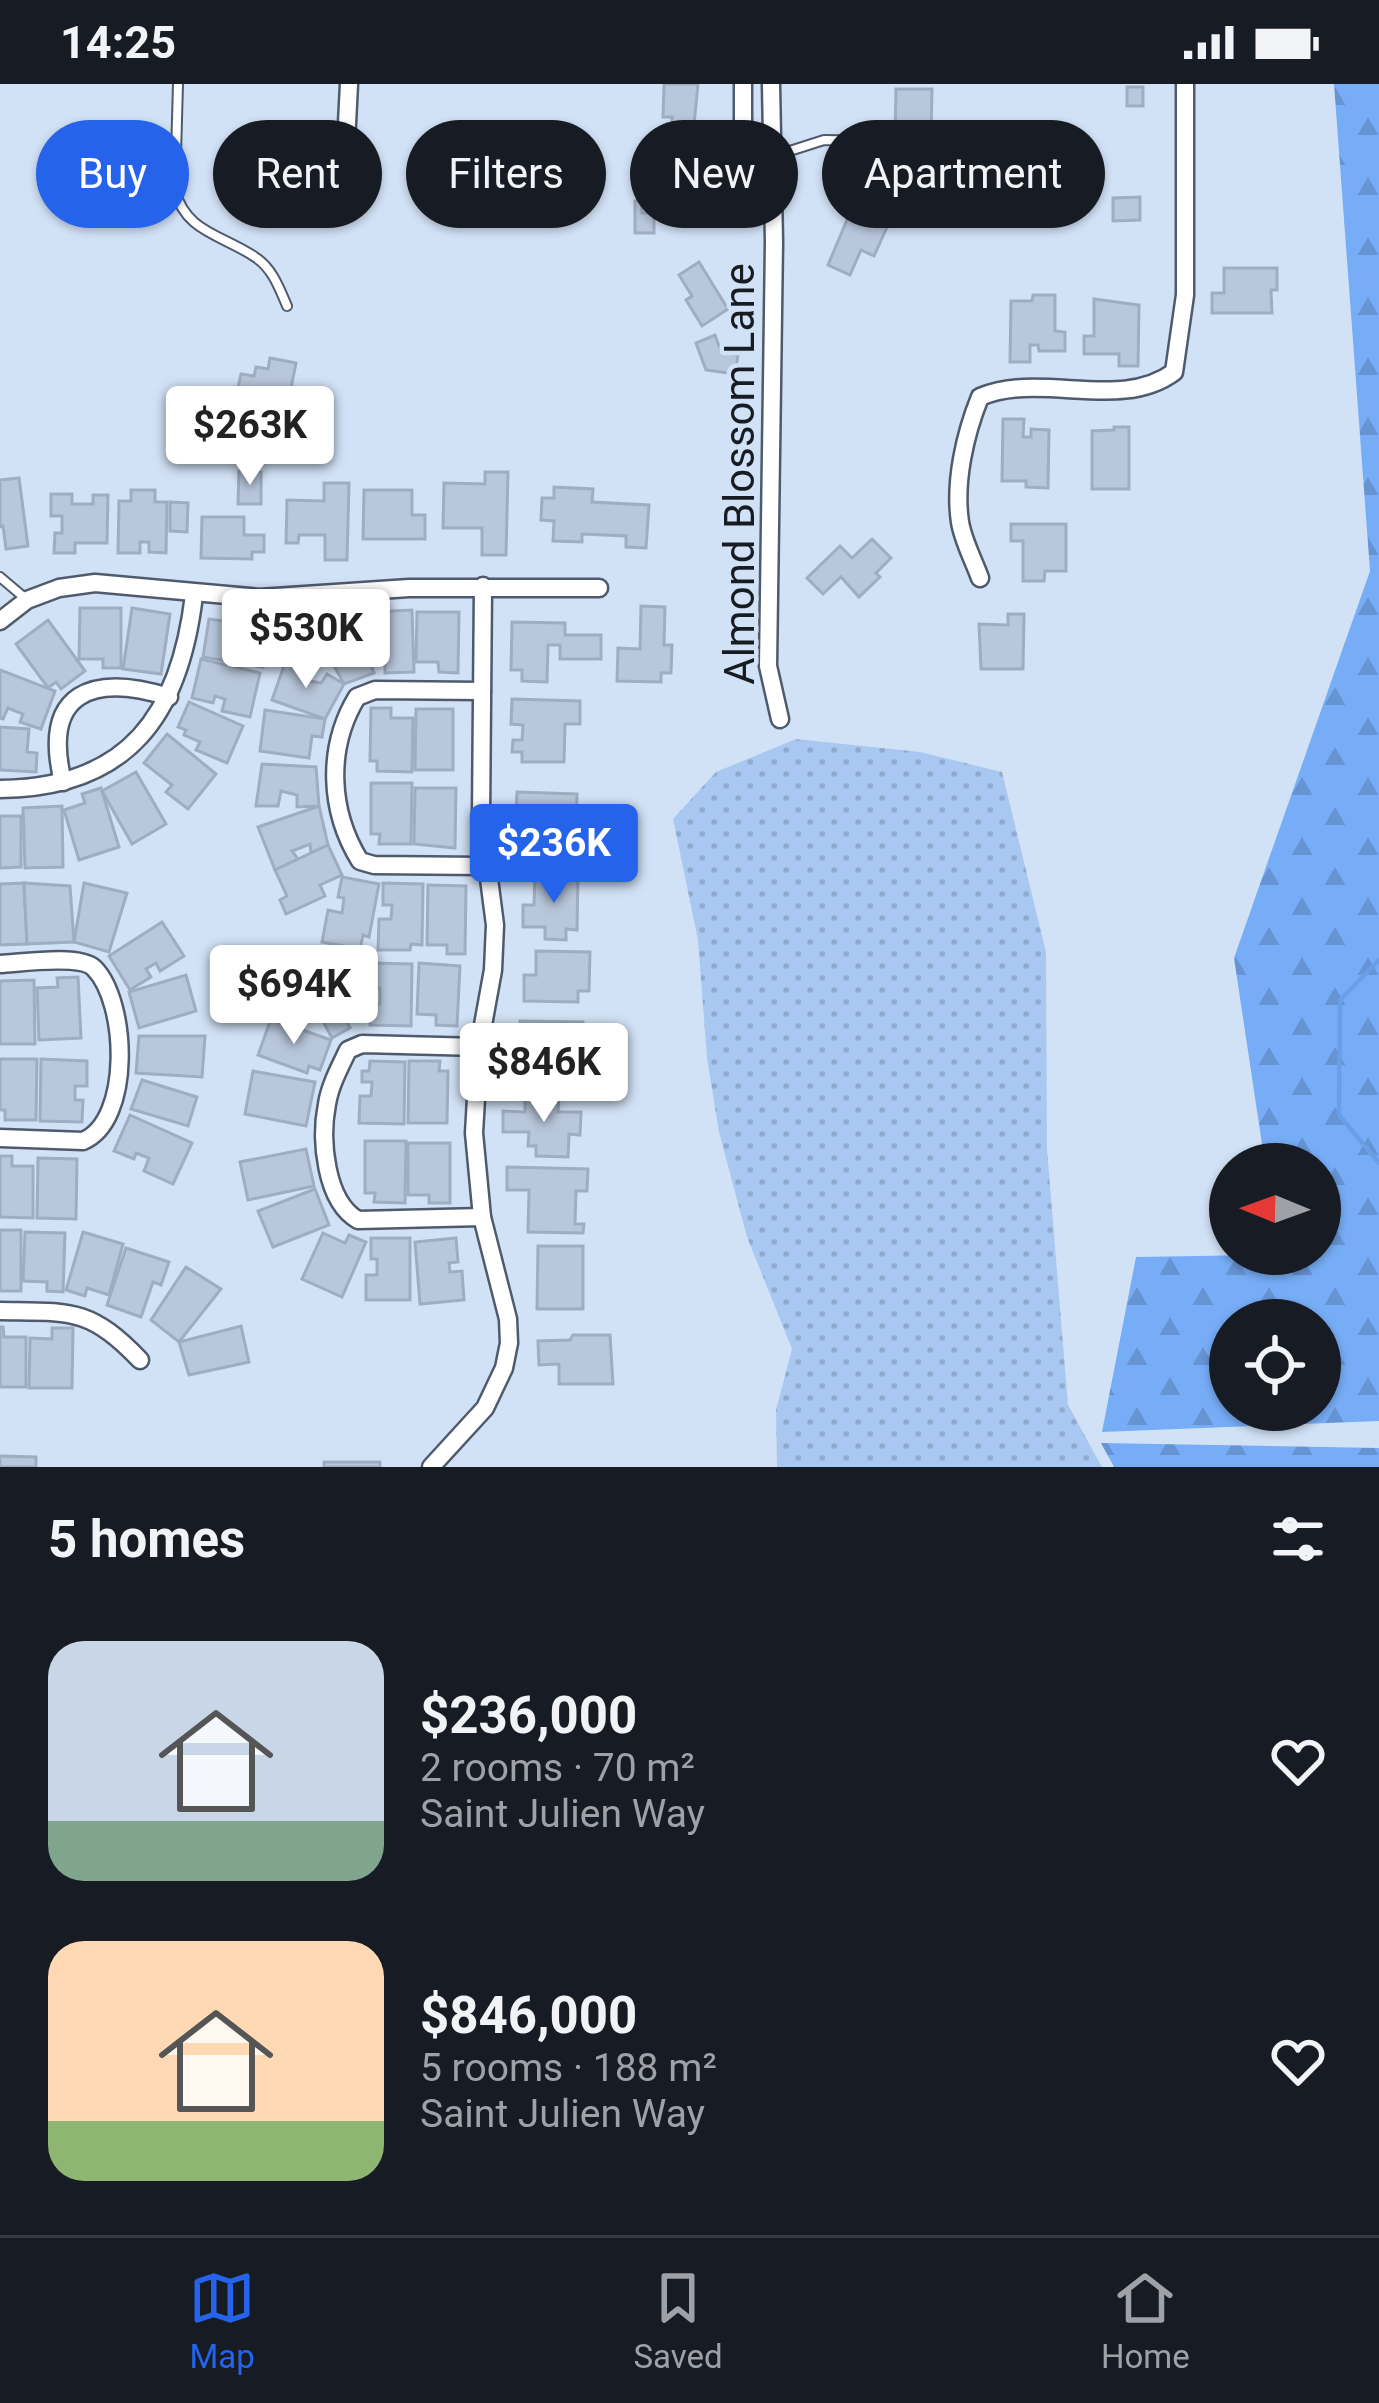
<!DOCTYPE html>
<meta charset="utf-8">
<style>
:root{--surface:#171b24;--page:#20242c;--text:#f1f3f6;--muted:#9ea1a6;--line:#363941;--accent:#2563eb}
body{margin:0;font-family:Roboto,sans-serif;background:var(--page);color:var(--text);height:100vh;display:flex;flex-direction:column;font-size:45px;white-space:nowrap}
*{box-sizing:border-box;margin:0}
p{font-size:39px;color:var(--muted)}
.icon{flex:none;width:66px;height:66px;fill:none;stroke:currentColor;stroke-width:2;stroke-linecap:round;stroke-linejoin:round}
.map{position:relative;height:1383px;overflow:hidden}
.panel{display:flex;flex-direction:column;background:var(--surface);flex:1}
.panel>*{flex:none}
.hud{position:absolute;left:36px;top:36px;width:1308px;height:108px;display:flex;gap:24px}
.needle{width:78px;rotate:271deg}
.fabs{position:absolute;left:1209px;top:1059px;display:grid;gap:24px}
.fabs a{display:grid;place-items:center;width:132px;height:132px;border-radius:50%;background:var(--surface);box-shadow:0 3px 9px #0004;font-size:60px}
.price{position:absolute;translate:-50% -102px;padding:0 27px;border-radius:12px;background:#fff;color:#222;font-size:39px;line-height:78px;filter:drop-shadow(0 3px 6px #0008)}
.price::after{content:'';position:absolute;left:50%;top:72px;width:36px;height:27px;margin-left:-18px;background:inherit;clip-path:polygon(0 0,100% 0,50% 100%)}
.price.current{background:var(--accent);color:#fff}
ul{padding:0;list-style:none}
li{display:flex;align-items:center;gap:36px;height:300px;padding:0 48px}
li span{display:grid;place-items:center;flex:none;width:336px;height:240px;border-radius:36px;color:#555}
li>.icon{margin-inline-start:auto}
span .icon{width:144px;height:144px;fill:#fffc;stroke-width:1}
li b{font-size:51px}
h2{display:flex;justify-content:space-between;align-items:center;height:144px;padding:0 48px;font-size:51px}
.pill{padding:0 42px;border-radius:54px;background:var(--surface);box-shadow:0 3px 9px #0004;font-size:42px;line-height:108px}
.pill.current{background:var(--accent);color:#fff}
.status{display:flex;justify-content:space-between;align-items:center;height:84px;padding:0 60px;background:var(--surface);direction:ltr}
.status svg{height:33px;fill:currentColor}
.dock{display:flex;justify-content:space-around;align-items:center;height:168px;border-top:3px solid var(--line);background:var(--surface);font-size:33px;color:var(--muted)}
.dock a{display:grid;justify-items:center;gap:6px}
.dock .current{color:var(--accent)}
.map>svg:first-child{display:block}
</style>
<div class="status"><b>14:25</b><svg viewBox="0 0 49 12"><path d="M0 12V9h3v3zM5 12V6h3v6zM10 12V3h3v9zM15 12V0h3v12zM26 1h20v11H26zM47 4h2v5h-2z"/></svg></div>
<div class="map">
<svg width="1379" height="1383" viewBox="0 0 1379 1383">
<defs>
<pattern id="grass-dots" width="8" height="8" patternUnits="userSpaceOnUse" patternTransform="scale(3)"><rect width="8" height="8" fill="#a9c8f1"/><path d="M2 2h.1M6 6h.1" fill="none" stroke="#91abce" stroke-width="1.8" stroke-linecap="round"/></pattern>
<pattern id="forest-firs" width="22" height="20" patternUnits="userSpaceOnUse" patternTransform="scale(3)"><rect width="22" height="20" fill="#77adf7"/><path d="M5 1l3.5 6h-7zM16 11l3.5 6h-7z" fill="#6694d3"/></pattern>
</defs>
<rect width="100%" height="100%" fill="#d2e2f6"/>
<path fill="url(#grass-dots)" d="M796 655 920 668 1002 688 1046 868 1047 1065 1068 1321 1102 1383H777L776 1326 792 1265 747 1153 719 1048 707 974 698 856 673 735 716 688Z"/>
<g fill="url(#forest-firs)" fill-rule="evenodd">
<path d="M1334 0H1379V1337L1102 1348 1136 1173 1320 1170V1080H1265L1234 874 1370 487ZM1230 1236H1320V1326H1230Z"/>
<path d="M1101 1359 1379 1364V1383H1114Z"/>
</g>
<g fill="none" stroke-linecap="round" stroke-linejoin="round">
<path stroke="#699fe8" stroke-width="4.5" d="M1379 876 1340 916 1339 1031 1379 1079"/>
</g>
<g fill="#b8c7db" stroke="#9fadc1" stroke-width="3">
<path d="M664 0H698L692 61H671L672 33H663Z"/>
<rect x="1127" y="3" width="16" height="19"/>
<path d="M896 5H932L931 50H895Z"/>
<path d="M904 53H931V99H903Z"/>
<path d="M860 105 888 117 884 128 892 132 874 172 861 166 850 191 828 181Z"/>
<path d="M1140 113V136L1113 137V114Z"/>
<path d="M635 117H642V129H654V149H635Z"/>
<path d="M699 178 728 225 702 242 686 216 692 212 679 191Z"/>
<path d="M1224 184H1277V206H1271L1272 229H1212V209H1224Z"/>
<path d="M1033 211H1055V247L1065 248V267H1039L1038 261H1030V278H1010L1011 217H1032Z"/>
<path d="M1094 215 1139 221 1138 282H1119V270H1084V252H1094Z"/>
<path d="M715 251 721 268 738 271 735 290 706 286 696 259Z"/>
<path d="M270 274 296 279 287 324 236 313 241 290 254 292 256 283 268 285Z"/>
<path d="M1003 335H1024L1023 353H1031V345L1049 346 1048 404 1026 403V397H1002Z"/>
<path d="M1114 343H1129V405H1092V347L1114 346Z"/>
<path d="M239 387 261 388V420H238Z"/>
<path d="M485 388H508L506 471H482V444H443L444 399 485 400Z"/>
<path d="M19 394 28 462 6 465 3 442 0 443V396Z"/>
<path d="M324 399H349L347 476H325V451H299L298 459H286L287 416 324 417Z"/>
<path d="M554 403 593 405 592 418 649 421 646 464 626 463V452L582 450V458L553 457 554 437 541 436 542 414H554Z"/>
<path d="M131 406H155V418H167L166 469 149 468V458H140V469H118L119 417H131Z"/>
<path d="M364 406H412V431H425V455H363Z"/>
<path d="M51 410H72V420H93V411H108L107 459H75V469H54L55 449H62V432H51Z"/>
<path d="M170 418 188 419 187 448 170 447Z"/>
<path d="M202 433H244V451H264V468H252V475L201 474Z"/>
<path d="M1011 440H1066V487H1045L1044 497H1023V457H1011Z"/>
<path d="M872 455 891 474 876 489 880 493 859 513 841 493 823 510 807 494 840 462 852 474Z"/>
<path d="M641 522 665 523 664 561H672L671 589H661V598L617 597 618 564 640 565Z"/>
<path d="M80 524H121V584H103V575H79Z"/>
<path d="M132 524 170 530 161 590 123 585Z"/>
<path d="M412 526 414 588 385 589V580H374L372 528Z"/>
<path d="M417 528H459L458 589 439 588 438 578H416Z"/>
<path d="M1008 530H1024L1023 585H981L979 540 1008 541Z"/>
<path d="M352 532 374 589 344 600 315 547Z"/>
<path d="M209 535 269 544 263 583 203 573Z"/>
<path d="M48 536 85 587 61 605 56 598 48 604 16 560Z"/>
<path d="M512 538 565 539V551H601V575H560V561H548L547 598 522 597V586H511Z"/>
<path d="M201 575 260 589 250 633 222 627 225 615 215 612 213 619 192 614Z"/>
<path d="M286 576 308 584 304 596 321 599 327 590 344 600 325 635 272 616Z"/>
<path d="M0 586 55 607 41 645 20 638 23 630 8 624 3 635 0 634Z"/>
<path d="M512 615 580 617V640H565L564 678H522V668H512L513 656H522L523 641 511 640Z"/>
<path d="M189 618 243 642 227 679 196 666 200 658 184 651 186 646 178 643Z"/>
<path d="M371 624H391V634H413L412 688 377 687V677H370Z"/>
<path d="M416 625H453V686H415Z"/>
<path d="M265 626 325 635 322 653 312 652 309 674 260 667Z"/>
<path d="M0 643 29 645 27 668 37 669 36 688 0 686Z"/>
<path d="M167 650 216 690 188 725 166 708 172 701 144 679Z"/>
<path d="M262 680 316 683 319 722 297 723V711L281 707 278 722H256Z"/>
<path d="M136 688 166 740 132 760 102 707Z"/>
<path d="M371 699H412L411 760H379L380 750H371Z"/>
<path d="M101 704 119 763 79 776 64 726 85 719 82 710Z"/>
<path d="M415 704H456L455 764 414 760Z"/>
<path d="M517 708 577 710 576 738H565L564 777 515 775V755H526V729H516Z"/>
<path d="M62 722 63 783 25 784 23 724Z"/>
<path d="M319 722 328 761 311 769 310 760 292 767 298 775 275 786 258 743Z"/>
<path d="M0 732H21V783L0 784Z"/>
<path d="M328 761 342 791 320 801 325 812 286 830 280 816 287 812 275 786Z"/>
<path d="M535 791 578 792 577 846 566 845V856L545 855V843H523V821H534Z"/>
<path d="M342 793 379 800 369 853 363 851 360 865 322 858 328 826 342 829 344 814 338 813Z"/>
<path d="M24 799 27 860 0 861V800Z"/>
<path d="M24 799 70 802 74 858 27 860Z"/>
<path d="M84 799 127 809 109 868 74 858Z"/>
<path d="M383 799 423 800 422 861 411 860 410 866H378L379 835H391L392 821H383Z"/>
<path d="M428 801 466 802 465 870H447V861H427Z"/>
<path d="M162 838 184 872 160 887 156 879 146 885 151 893 130 906 109 872Z"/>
<path d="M536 867 590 868 589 907H578V918L524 917V891H536Z"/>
<path d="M368 879 412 880 411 942 370 941V920H380V904H368Z"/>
<path d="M419 879 460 882 457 942 436 941V931L417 930Z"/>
<path d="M339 880 364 926 346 936 350 944 332 954 303 900Z"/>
<path d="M186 891 196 927 139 944 129 908Z"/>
<path d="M78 893 81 954 39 956 37 904 58 903 57 894Z"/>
<path d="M34 896 35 960H0V897Z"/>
<path d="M271 935 331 956 320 986 309 982 307 989 258 971Z"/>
<path d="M520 937 583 938 582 989 543 988V999L518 998V976H545V959H519Z"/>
<path d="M139 952H205L202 993 136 989Z"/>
<path d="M0 975H37L36 1036H5V1026H0Z"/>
<path d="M41 975 87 977V1002H75V1016H83L82 1038 40 1037Z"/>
<path d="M370 977 405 978 404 1040 359 1039 360 1012H371L372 998H362V987H369Z"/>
<path d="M409 977H440L439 987H448L447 1039H408Z"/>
<path d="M253 987 315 998 306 1042 245 1030Z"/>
<path d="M142 996 197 1013 188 1042 131 1025Z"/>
<path d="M525 1010 559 1011 558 1028H581L580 1051 569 1050 568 1073 536 1072V1062H528L529 1048H503V1027L525 1028Z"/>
<path d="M130 1031 192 1059 173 1100 144 1087 149 1074 136 1069 134 1075 114 1067Z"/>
<path d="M365 1057H406L405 1119 374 1118 375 1109H365Z"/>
<path d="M408 1059H450V1119H429V1111H408Z"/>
<path d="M306 1065 314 1102 248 1116 240 1078Z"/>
<path d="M0 1072H12V1082H33V1134L0 1133Z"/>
<path d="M38 1074 77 1075 76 1135 37 1134Z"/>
<path d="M507 1083 588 1085 587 1107H576L575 1140H584L583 1149 528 1148 529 1106H507Z"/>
<path d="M315 1105 329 1141 273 1163 258 1127Z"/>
<rect x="0" y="1146" width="21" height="61"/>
<path d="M25 1148 65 1149 63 1208 47 1207V1198L23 1197Z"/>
<path d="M83 1148 123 1160 109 1211 87 1204 85 1212 66 1206Z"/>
<path d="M323 1149 345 1159 349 1151 366 1158 342 1213 302 1195Z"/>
<path d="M371 1154H410V1216H366V1191H377V1175H371Z"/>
<path d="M456 1154 458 1178 449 1179 450 1188 462 1187 464 1216 420 1220 415 1158Z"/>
<path d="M538 1162H583V1225H537Z"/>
<path d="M126 1164 169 1178 161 1201 153 1198 141 1233 107 1221Z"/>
<path d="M186 1183 221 1205 179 1258 151 1236Z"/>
<path d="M241 1242 249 1278 189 1291 179 1258Z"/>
<path d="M0 1243H3L4 1253H26V1303H0Z"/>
<path d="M52 1244H73L72 1304H29L30 1254 52 1255Z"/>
<path d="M573 1251H610L613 1300H559V1280L539 1281 538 1257 570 1256Z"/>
<path d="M0 1372 36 1373V1383H0Z"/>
<rect x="324" y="1378" width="56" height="5"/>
</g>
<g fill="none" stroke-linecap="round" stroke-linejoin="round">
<defs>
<g id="service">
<path d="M178 0 175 106C185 148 223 151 255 173 272 184 279 203 287 222"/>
<path d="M774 72 824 56 887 57"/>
<path d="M0 493 26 515"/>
</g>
<g id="minor">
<path d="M771 0 774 158 768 582 780 635"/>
<path d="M346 59 349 0"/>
<path d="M743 132V0"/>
<path d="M980 494C974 477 963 457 960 438 954 398 965 350 980 313 1041 287 1120 328 1174 288L1185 211V0"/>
<path d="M0 537 27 516 59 504 95 499 260 514 409 504H599"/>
<path d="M482 607 375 606 357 613C326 664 329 727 360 777L374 781 484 782"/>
<path d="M63 698C41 608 92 589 169 613"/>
<path d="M0 705C129 704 180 630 194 511"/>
<path d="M0 880C21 879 80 870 94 884 128 918 132 1037 83 1057L0 1054"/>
<path d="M479 963 362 960 348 966C340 983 330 1001 327 1020 320 1055 325 1117 358 1136L482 1133"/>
<path d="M0 1227C70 1228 89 1223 140 1276"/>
<path d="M431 1383 485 1324 504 1284 509 1259 508 1235 482 1133 474 1049 479 963 493 886 495 841 481 733 483 502"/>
</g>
</defs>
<use href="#service" stroke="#4f5b6d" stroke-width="12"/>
<use href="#minor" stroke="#4f5b6d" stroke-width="21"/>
<use href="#service" stroke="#fff" stroke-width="8"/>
<use href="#minor" stroke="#fff" stroke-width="16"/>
</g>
<g text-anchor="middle" stroke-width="9" stroke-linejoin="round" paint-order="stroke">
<g font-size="42" fill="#171c23" stroke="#d2e2f6">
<text transform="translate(739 390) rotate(-90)" y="15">Almond Blossom Lane</text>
</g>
</g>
</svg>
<div class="fabs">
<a><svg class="needle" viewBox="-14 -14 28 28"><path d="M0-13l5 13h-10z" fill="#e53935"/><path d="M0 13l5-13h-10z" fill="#9ea1a6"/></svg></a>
<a><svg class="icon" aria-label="locate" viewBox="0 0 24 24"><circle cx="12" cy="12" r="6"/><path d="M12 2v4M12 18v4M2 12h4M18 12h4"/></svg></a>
</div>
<b class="price" style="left:250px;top:404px">$263K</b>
<b class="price" style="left:306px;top:607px">$530K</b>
<b class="price current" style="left:554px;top:822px">$236K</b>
<b class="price" style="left:294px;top:963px">$694K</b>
<b class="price" style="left:544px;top:1041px">$846K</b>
<div class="hud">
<a class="pill current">Buy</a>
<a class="pill">Rent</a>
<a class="pill">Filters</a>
<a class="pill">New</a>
<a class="pill">Apartment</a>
</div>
</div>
<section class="panel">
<h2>5 homes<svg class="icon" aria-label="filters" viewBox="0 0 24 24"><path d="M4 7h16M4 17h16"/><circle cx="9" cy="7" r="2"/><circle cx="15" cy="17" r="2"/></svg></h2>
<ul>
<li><span style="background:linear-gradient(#c9d6e8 75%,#7fa58c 0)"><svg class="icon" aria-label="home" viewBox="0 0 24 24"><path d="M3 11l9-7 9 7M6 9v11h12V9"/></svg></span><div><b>$236,000</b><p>2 rooms · 70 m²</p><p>Saint Julien Way</p></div><svg class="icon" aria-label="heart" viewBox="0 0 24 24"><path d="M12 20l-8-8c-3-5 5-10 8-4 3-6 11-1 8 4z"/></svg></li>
<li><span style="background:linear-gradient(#ffd9b3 75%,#8fb573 0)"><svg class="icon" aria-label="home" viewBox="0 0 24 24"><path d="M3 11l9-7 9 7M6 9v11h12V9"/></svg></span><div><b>$846,000</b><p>5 rooms · 188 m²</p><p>Saint Julien Way</p></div><svg class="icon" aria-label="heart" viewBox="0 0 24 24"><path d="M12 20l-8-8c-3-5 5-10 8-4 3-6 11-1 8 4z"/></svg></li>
</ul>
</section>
<nav class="dock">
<a class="current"><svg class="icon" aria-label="map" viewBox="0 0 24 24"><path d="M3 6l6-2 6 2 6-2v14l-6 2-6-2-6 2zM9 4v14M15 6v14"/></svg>Map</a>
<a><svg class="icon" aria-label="saved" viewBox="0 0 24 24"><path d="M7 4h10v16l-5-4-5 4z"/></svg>Saved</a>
<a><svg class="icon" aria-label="home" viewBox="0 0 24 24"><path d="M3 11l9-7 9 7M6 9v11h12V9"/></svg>Home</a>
</nav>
